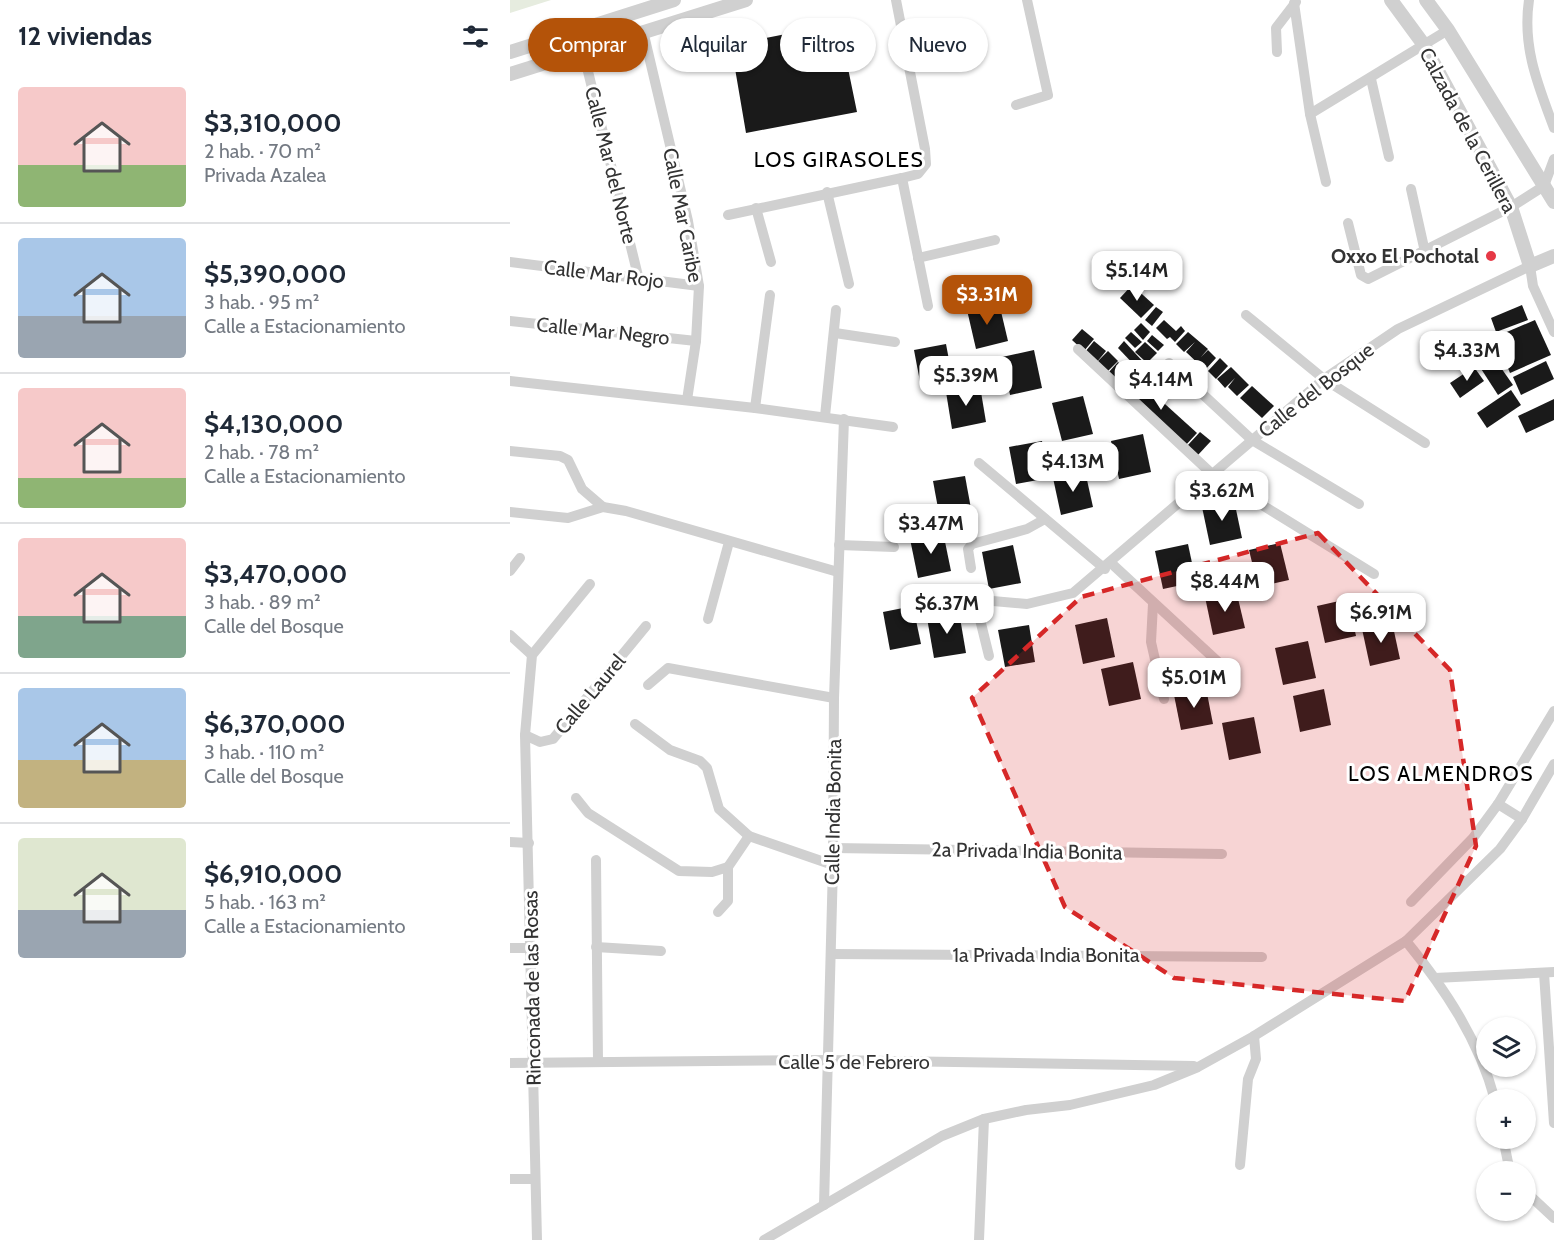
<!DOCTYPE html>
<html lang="es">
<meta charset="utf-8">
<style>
:root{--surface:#fff;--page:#f6f6f7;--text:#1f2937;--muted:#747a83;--line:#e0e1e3;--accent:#b45309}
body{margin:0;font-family:Cabin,sans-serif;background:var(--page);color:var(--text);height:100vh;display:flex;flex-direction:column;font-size:22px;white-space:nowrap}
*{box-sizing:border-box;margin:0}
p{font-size:20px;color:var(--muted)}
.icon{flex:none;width:33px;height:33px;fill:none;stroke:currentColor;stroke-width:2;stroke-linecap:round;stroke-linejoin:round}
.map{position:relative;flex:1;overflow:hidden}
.sheet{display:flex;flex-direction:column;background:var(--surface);width:510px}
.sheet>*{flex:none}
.hud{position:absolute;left:18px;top:18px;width:570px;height:54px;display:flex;gap:12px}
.buttons{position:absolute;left:966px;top:1017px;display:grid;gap:12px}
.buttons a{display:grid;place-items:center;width:60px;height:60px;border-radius:50%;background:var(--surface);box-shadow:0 2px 4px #0004;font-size:30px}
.price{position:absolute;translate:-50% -51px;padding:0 14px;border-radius:12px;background:#fff;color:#222;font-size:20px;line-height:39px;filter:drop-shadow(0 2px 3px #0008)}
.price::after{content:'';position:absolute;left:50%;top:36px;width:18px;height:14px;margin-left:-9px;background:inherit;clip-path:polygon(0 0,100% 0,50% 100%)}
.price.active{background:var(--accent);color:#fff}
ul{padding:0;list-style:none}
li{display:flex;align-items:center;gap:18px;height:150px;padding:0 18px}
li+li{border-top:2px solid var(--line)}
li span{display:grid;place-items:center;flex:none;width:168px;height:120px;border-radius:6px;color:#555}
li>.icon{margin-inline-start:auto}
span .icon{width:72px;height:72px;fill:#fffc;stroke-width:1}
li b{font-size:26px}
h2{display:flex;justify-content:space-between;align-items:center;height:72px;padding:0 18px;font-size:26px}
.pill{padding:0 21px;border-radius:27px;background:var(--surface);box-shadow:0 2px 4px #0004;font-size:21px;line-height:54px}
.pill.active{background:var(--accent);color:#fff}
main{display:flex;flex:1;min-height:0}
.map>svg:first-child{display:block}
</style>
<main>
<section class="sheet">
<h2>12 viviendas<svg class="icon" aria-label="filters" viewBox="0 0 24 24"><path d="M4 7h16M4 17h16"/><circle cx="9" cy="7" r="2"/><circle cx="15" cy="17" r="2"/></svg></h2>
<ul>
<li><span style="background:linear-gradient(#f6c9c9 65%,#8fb573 0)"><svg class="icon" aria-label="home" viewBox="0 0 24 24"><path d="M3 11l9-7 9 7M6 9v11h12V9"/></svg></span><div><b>$3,310,000</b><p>2 hab. · 70 m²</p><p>Privada Azalea</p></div></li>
<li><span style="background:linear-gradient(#a9c7e8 65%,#9aa5b1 0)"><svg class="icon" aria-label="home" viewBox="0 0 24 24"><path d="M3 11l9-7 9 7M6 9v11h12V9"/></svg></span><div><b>$5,390,000</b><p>3 hab. · 95 m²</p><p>Calle a Estacionamiento</p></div></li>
<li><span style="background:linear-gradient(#f6c9c9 75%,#8fb573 0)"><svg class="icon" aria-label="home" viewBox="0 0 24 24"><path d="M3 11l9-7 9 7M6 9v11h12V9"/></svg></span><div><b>$4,130,000</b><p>2 hab. · 78 m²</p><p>Calle a Estacionamiento</p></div></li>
<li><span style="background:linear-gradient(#f6c9c9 65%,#7fa58c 0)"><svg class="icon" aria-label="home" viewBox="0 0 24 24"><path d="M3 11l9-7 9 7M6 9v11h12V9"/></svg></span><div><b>$3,470,000</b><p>3 hab. · 89 m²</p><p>Calle del Bosque</p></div></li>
<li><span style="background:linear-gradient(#a9c7e8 60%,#c2b280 0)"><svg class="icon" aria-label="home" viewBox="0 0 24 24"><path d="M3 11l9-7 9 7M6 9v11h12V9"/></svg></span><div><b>$6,370,000</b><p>3 hab. · 110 m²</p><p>Calle del Bosque</p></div></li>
<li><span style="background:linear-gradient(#dfe7d0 60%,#9aa5b1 0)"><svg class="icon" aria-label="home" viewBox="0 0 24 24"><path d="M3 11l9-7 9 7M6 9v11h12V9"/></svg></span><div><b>$6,910,000</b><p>5 hab. · 163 m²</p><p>Calle a Estacionamiento</p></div></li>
</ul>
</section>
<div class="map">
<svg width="1044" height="1240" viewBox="0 0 1044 1240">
<rect width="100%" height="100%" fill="#fff"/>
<path fill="#e6ecdf" d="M0 0H41L0 13Z"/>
<g fill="#1a1a1a">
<path d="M281 33 286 53 333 44 347 112 236 133 221 45Z"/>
<path d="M622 285 644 305 631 318 610 298Z"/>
<path d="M489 303 498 341 466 349 457 310Z"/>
<path d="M1012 305 1018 320 986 332 981 318Z"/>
<path d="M646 307 653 312 642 326 635 320Z"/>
<path d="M654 320 666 331 671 326 675 331 665 342 660 337 657 339 646 328Z"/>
<path d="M1025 320 1041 355 1000 373 985 337Z"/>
<path d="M631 323 640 332 633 340 624 330Z"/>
<path d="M572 329 584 339 574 351 562 340Z"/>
<path d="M621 332 632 342 625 348 615 338Z"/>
<path d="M678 332 698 349 691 357 698 350 706 358 695 370 676 352 685 342 674 352 666 344Z"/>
<path d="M642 335 654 345 648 351 637 341Z"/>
<path d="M584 341 596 351 587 362 575 352Z"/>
<path d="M614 341 636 365 630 371 608 348Z"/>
<path d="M635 342 647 353 637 363 625 352Z"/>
<path d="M436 344 443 381 411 387 404 350Z"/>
<path d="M524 350 532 388 500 395 492 357Z"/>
<path d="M598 351 608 361 597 372 587 362Z"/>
<path d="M980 352 1003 385 988 395 966 361Z"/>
<path d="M710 358 718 366 706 379 698 371Z"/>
<path d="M1036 361 1044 379 1011 395 1003 377Z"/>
<path d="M608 362 621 374 611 385 598 373Z"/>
<path d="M721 367 739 385 727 396 718 387 725 378 715 388 707 379Z"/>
<path d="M964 367 974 381 950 398 940 383Z"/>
<path d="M624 376 687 433 675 446 614 387Z"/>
<path d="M470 386 476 422 442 429 436 392Z"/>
<path d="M742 386 764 406 752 418 730 398Z"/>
<path d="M1001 390 1011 405 977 428 967 413Z"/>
<path d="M573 396 583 434 552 441 542 403Z"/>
<path d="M1044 399V420L1016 433 1008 416Z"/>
<path d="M690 432 701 441 687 456 677 446Z"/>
<path d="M633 434 641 472 609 479 601 441Z"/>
<path d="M532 441 539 478 506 484 499 447Z"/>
<path d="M575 471 583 507 551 515 543 478Z"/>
<path d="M455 476 462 514 430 519 423 481Z"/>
<path d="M724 500 732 538 700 545 692 507Z"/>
<path d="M433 532 441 571 408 578 400 539Z"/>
<path d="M770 543 779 580 748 587 739 550Z"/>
<path d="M678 544 686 582 653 589 645 551Z"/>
<path d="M503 545 511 583 479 589 472 552Z"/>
<path d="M726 590 735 628 703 635 695 597Z"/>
<path d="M838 599 846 636 815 643 807 606Z"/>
<path d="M403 606 411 644 380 650 373 612Z"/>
<path d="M449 612 456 653 424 658 417 618Z"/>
<path d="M597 618 605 657 573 664 565 625Z"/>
<path d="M882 622 890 659 860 666 852 629Z"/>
<path d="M519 625 525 662 495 667 488 630Z"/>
<path d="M798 641 806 678 773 685 765 648Z"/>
<path d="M623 662 631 699 599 706 591 669Z"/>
<path d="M696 688 703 724 671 730 664 695Z"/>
<path d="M814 689 821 725 790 732 783 696Z"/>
<path d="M744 717 751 753 719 760 712 723Z"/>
</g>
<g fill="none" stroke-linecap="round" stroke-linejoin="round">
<g stroke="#d0d0d0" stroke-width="10">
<path d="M1019 0C1012 47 1028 85 1044 128"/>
<path d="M784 3 800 114 816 182"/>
<path d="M133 31 178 221 189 286 186 341 177 400"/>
<path d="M73 51 129 280"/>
<path d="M767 52 766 28 786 2"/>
<path d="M861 79 879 157"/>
<path d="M506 105 538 95 517 0"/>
<path d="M800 114 938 30"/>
<path d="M392 178 418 306"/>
<path d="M901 189 915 252"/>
<path d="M317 192 339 284"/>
<path d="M246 208 261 262"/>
<path d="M218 215 392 178 408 174 416 164 415 149 386 0"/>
<path d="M838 223 851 275 858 279 1001 207 1034 186 1044 159"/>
<path d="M408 258 485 240"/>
<path d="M0 262 189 286"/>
<path d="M736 315 814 379 915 443"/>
<path d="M0 321 186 341"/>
<path d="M325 333 385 342"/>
<path d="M568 349 702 474 864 574"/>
<path d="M659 363 742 440 849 504"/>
<path d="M0 381 245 408 383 427"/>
<path d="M245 408 260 295"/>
<path d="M315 416 326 310"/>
<path d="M0 451 50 456 58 460 72 489 93 507"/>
<path d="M469 463 595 569"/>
<path d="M0 512 58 518 93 507 116 511 328 572"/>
<path d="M329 545 384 547"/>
<path d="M601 563 720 673"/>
<path d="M461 568 458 549 462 544 517 529 535 519"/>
<path d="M0 571 10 558"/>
<path d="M427 596 517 604 563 593 814 379 888 329 1020 266 1023 286 1044 332"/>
<path d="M465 599 479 656"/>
<path d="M643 604 641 642 654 699"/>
<path d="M198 619 219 542"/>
<path d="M0 635 22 655"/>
<path d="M138 685 158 668 324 698"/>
<path d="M125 724 160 750 190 761 197 768 209 809 239 836 323 865"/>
<path d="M15 735 30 742 43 739 136 626"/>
<path d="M66 798 78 813 169 871 202 872 218 867"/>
<path d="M988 804 1012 819"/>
<path d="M0 842 19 843"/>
<path d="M323 848 712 854"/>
<path d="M86 860 88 1062"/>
<path d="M901 902 963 838 988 804 1044 711"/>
<path d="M208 912 218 901V867L239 836"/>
<path d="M896 941C935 989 969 1040 985 1100"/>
<path d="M86 947 151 951"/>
<path d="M0 948H22"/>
<path d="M321 954 752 957"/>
<path d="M1034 973 1044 1123"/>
<path d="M925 978 1044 972"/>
<path d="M0 1063 318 1060 684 1066"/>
<path d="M993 1138 1000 1172"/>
<path d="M730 1165 738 1079 746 1059 744 1036"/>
<path d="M0 1179H25"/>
<path d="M1016 1192 1044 1218"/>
<path d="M314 1205 323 865 324 698 334 419"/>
<path d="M27 1240 15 735 22 655 80 584"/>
<path d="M254 1240 432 1136 474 1119 516 1110 560 1105 644 1085 688 1067 744 1036 896 941 990 849 1012 819 1044 764"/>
<path d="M469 1240 474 1119"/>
</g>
<g stroke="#d0d0d0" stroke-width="14">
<path d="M881 0 914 45 1001 207 1020 266 1044 256"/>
<path d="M916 0 938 30 1044 202"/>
<path d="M0 52 164 0"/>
<path d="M0 74 236 0"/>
</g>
</g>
<path fill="#d62828" fill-opacity="0.2" stroke="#d62828" stroke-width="4.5" stroke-dasharray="12 8" stroke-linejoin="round" d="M808 533 940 670 966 846 895 1001 664 978 555 907 462 698 571 597Z"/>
<circle fill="#e63946" stroke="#fff" stroke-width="2" cx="981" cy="256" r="6"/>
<g text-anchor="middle" stroke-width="6" stroke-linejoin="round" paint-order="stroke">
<g font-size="20" fill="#333" stroke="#fff">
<text transform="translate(958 130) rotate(62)" y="7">Calzada de la Cerillera</text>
<text transform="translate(101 165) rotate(76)" y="7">Calle Mar del Norte</text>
<text transform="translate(173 215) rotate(79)" y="7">Calle Mar Caribe</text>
<text transform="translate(94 274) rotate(7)" y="7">Calle Mar Rojo</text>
<text transform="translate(93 331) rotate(6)" y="7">Calle Mar Negro</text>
<text transform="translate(806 390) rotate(-38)" y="7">Calle del Bosque</text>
<text transform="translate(80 694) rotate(-50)" y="7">Calle Laurel</text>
<text transform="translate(323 812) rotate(-89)" y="7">Calle India Bonita</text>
<text transform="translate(517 851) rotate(1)" y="7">2a Privada India Bonita</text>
<text x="536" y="962">1a Privada India Bonita</text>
<text transform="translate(22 988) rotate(-91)" y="7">Rinconada de las Rosas</text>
<text x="344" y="1069">Calle 5 de Febrero</text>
</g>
<g font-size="20" font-weight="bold" fill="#333" stroke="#fff" text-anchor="end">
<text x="969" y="263">Oxxo El Pochotal</text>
</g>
<g font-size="21" letter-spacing="1.5" fill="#000" stroke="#fff">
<text x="329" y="167">LOS GIRASOLES</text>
<text x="931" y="781">LOS ALMENDROS</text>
</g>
</g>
</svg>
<div class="buttons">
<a><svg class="icon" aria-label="layers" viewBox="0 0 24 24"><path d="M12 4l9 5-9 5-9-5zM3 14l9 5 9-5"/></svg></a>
<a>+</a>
<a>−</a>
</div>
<b class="price" style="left:627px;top:302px">$5.14M</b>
<b class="price active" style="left:477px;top:326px">$3.31M</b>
<b class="price" style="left:957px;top:382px">$4.33M</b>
<b class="price" style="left:456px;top:407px">$5.39M</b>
<b class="price" style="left:651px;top:411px">$4.14M</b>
<b class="price" style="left:563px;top:493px">$4.13M</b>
<b class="price" style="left:712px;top:522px">$3.62M</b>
<b class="price" style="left:421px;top:555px">$3.47M</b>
<b class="price" style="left:715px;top:613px">$8.44M</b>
<b class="price" style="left:437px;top:635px">$6.37M</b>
<b class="price" style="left:871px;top:644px">$6.91M</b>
<b class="price" style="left:684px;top:709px">$5.01M</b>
<div class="hud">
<a class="pill active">Comprar</a>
<a class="pill">Alquilar</a>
<a class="pill">Filtros</a>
<a class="pill">Nuevo</a>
</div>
</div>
</main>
